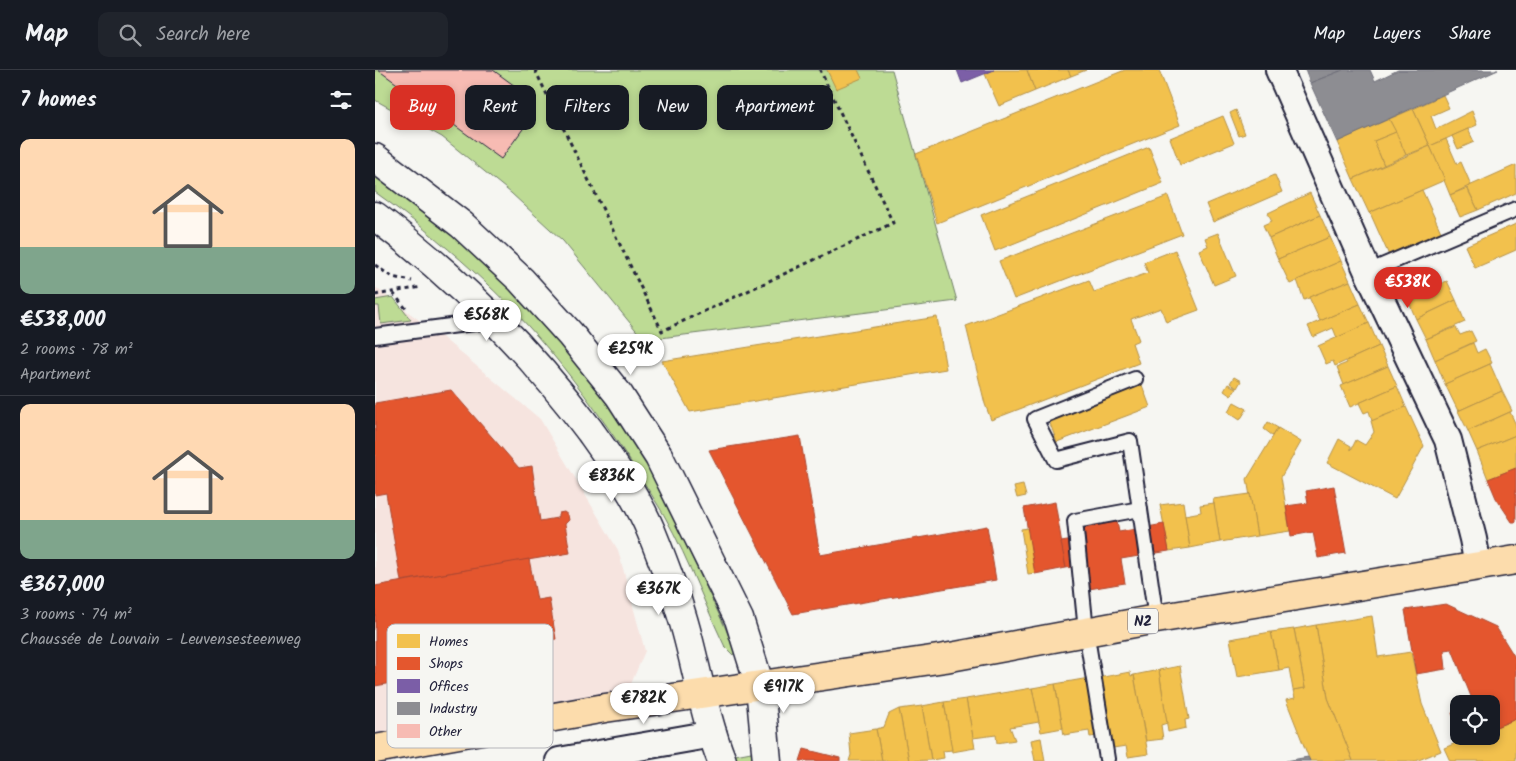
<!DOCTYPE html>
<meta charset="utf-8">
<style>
:root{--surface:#171b24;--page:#20242c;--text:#f1f3f6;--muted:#9ea1a6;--line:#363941;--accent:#d93025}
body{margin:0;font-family:Kalam,sans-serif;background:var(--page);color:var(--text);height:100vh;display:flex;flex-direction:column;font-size:19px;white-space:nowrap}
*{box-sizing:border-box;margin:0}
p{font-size:16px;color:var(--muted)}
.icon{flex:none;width:28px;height:28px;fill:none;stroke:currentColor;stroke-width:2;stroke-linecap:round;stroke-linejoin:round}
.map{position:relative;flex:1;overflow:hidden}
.panel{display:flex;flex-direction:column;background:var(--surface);width:375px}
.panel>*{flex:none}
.guide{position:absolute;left:15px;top:15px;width:475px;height:45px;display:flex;gap:10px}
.fabs{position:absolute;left:1075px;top:625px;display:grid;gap:10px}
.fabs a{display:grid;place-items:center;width:50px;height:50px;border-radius:10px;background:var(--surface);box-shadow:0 2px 8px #0003;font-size:25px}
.price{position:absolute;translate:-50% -42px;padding:0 11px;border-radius:18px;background:#fff;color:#222;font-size:16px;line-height:32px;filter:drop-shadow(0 1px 2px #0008)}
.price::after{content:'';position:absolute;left:50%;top:30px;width:15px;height:11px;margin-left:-8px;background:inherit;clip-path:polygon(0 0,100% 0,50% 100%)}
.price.active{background:var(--accent);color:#fff}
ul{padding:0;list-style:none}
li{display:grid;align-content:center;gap:10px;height:265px;padding:0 20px}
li+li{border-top:1px solid var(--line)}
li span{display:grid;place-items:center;height:155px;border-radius:10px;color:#555}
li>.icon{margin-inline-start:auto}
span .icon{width:90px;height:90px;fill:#fffc;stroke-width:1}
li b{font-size:21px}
h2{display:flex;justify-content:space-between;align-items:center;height:60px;padding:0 20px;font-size:21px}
.chip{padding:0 18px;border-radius:10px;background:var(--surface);box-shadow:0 2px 8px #0003;font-size:18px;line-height:45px}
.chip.active{background:var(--accent);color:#fff}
header{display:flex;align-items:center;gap:30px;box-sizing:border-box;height:70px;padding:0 25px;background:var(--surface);border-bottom:1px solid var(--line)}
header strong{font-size:24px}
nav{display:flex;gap:28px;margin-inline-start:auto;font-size:18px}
.search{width:350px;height:45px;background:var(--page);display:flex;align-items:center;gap:12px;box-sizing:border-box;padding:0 18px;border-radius:10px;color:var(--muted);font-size:19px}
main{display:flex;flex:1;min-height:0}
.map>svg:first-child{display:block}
</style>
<header>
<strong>Map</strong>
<div class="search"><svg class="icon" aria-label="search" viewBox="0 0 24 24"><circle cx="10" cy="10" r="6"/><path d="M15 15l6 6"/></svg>Search here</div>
<nav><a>Map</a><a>Layers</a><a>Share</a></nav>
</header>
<main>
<section class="panel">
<h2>7 homes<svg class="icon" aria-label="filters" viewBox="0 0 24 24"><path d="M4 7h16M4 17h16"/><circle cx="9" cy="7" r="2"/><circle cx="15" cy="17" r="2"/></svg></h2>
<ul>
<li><span style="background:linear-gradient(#ffd9b3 70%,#7fa58c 0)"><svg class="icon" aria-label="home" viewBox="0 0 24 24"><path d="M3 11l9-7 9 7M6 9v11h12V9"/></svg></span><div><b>€538,000</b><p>2 rooms · 78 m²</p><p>Apartment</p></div></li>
<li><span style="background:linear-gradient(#ffd9b3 75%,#7fa58c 0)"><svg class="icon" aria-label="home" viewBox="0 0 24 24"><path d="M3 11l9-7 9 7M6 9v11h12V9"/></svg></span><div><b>€367,000</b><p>3 rooms · 74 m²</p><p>Chaussée de Louvain - Leuvensesteenweg</p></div></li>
</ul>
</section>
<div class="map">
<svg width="1141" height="691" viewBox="0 0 1141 691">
<rect width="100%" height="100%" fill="#f6f6f2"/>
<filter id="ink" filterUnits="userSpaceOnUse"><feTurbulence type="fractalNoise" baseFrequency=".02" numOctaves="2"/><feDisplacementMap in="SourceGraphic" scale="10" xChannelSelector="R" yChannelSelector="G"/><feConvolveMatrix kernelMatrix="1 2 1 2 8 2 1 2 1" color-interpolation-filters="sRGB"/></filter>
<g filter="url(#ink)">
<path fill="#f6e4df" d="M0 217 68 268 165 349 243 480 270 581 250 628 0 672Z"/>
<g fill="#bddb94" stroke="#707e68">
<path d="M0 0H517L582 231 269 270 188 171 136 123 67 67 0 30Z"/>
<path d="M0 105 94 177 128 209 205 298 243 349 276 401 350 557 360 582 358 585 350 577C326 527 308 473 278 427 249 380 218 334 183 291 131 226 67 170 0 122Z"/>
<path d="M18 227 36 250 6 254 4 236H0V230Z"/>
<path d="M376 682 379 691H357L355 686Z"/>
</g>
<g fill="#f2c14e" stroke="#b49148">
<path d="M452 0H483L487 8 461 19Z"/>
<path d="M619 0H652L660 21 624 36 610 4Z"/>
<path d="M652 0H693L696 6 660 21Z"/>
<path d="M693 0H711L696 6Z"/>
<path d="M750 0H784L805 55 562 153 541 84Z"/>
<path d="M1068 25 1074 38 1056 46 1061 59 1097 41 1102 55 1055 76 1038 39Z"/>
<path d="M1038 39 1055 76 1031 85 1014 49Z"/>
<path d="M861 40 870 64 864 66 855 43Z"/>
<path d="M848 46 859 73 805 95 795 68Z"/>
<path d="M1014 49 1021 62 999 71 1009 95 978 109 962 72Z"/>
<path d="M1093 59 1099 72 1083 79 1077 66Z"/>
<path d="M1021 62 1031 85 1009 95 999 71Z"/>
<path d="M1071 69 1082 94 1086 92 1096 115 1075 125 1055 76Z"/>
<path d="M1055 76 1070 110 994 143 978 109Z"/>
<path d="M774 77 788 113 620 181 606 145Z"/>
<path d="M1141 95V123L1103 140 1092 117Z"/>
<path d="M900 105 907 122 838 152 831 134Z"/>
<path d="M1092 118 1103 140 1085 147 1075 125Z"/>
<path d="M1047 120 1066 162 1013 186V183L996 145 994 143Z"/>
<path d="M935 123 945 145 894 168 888 155 897 151 893 143Z"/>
<path d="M793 126 807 164 639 229 624 191Z"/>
<path d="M945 145 955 167 903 189 894 168Z"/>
<path d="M1141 154V180L1100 198 1090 176Z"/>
<path d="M843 163 861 206 839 215 824 180 833 176 830 168Z"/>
<path d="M955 167 966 191 915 214 903 189Z"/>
<path d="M800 180 824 240 791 252 786 238 756 249 764 270 757 273 764 293 616 350 610 334 591 256 714 210 719 222 773 203 769 192Z"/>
<path d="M966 191 975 211 929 230 922 210Z"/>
<path d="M975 211 985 234 945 251 934 227Z"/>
<path d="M1072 211 1081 230 1041 249 1032 228Z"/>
<path d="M1081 230 1090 252 1051 269 1041 249Z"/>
<path d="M985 234 994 253 962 268 958 258 938 267 933 256Z"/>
<path d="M562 247 571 299 315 342 287 291Z"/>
<path d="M994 253 1004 276 960 296 958 291 951 294 943 276Z"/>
<path d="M1081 257 1085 265 1096 261 1101 271 1060 290 1051 269Z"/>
<path d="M1098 273 1102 283 1110 279 1117 293 1070 314 1060 290Z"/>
<path d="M1004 276 1013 296 969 315 962 297 972 293 971 291Z"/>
<path d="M1115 294 1127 321 1083 341 1070 314Z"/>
<path d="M1013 296 1022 316 975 337 966 316Z"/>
<path d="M859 307 866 311 862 318 855 313Z"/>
<path d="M853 314 861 318 856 326 849 321Z"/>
<path d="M767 315 775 337 682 372 674 351Z"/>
<path d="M1022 316 1031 337 997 351 994 341 989 343 984 333Z"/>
<path d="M1127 321 1137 341 1093 361 1083 341Z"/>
<path d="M859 332 872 339 865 350 853 342Z"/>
<path d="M1031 337 1049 376 1020 429 952 393 964 369 976 376V380L981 370 990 375 999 362 996 351Z"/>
<path d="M1135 342 1141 355V365L1102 381 1093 361Z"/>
<path d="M893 352 903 358 898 366 889 359Z"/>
<path d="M903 358 926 372 906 407 915 461 882 466 872 409Z"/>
<path d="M1141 365V398L1113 409 1102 381Z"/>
<path d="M648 415 651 426 642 428 639 417Z"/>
<path d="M875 424 882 466 845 472 838 429Z"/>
<path d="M808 432 815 478 794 481 785 435Z"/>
<path d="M839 433 845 472 815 478 810 445 826 442 825 435Z"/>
<path d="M653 458 660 503 653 504 646 459Z"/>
<path d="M997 546 1003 587 1036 582 1047 634 1066 681 1041 691H978L953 628 941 555Z"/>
<path d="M941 555 953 628 978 691H935L911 630 920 628 918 620 930 618 919 559Z"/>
<path d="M919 559 930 618 918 620 914 598 904 600 896 562Z"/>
<path d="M896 562 904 600 862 607 855 569Z"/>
<path d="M805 596 814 649 810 650 811 658 793 662 784 600Z"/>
<path d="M784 600 792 653 786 655 788 669 771 671 759 605Z"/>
<path d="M755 602 756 606 759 605 773 684 753 687 751 676 738 678 731 640H728L723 608Z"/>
<path d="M714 608 722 666 715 667 714 661 689 665 680 614Z"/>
<path d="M680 614 688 658 666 662 657 618Z"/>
<path d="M657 618 664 652 635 657 640 670 622 673 621 665 598 668 591 629Z"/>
<path d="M591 629 600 678 577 682 569 632Z"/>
<path d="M569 632 577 680 568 681 569 688 556 690 547 636Z"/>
<path d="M547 636 556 690 534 691 524 639Z"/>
<path d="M524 639 534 691H507L501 659 509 657 514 644Z"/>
<path d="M1141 649V691H1075L1069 678 1098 666H1116V659Z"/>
<path d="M501 659 507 691H474L476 685 474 663Z"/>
<path d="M666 668 670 691H660L656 670Z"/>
</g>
<g fill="#e4572e" stroke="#aa4732">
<path d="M76 320 144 398 157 396 165 451 182 448 184 443 189 442 193 445 194 450 190 454 195 483 26 511 11 423 0 425V333Z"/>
<path d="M425 366 445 485 612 456 621 510 418 544 334 380Z"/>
<path d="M1141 398V452H1137L1121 428 1113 409Z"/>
<path d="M959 416 971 483 943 488 938 462 916 466 911 436 933 433 931 421Z"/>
<path d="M680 432 691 498 660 504 649 438Z"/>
<path d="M742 452 744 462 789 454 794 481 746 489 750 513 714 519 709 495 691 498 686 472 705 469 703 458Z"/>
<path d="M154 489 162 530 174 528 181 569 169 571 171 587 0 616V516Z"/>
<path d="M1071 534 1121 557 1141 589V649L1116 659V634H1099L1077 579 1069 580 1071 599 1041 604 1030 540Z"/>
<path d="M1084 640V660L1077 643Z"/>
<path d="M429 679 465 688V691H425Z"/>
</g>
<path fill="#7b5ea7" stroke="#604c87" d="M582 0H619L587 13Z"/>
<g fill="#8d8d92" stroke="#6d6d78">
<path d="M930 0H968L935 13Z"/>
<path d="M968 0H995L1000 11 1023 0H1123L962 72 935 13Z"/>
<path d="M933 687 935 691H911Z"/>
</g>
<path fill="#f7bbb3" stroke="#22223b" d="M3 0H118L140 16 127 33 153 52 126 89Z"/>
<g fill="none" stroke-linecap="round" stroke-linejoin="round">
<defs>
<g id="service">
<path d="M993 202 1141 139"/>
<path d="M0 266 121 250"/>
<path d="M760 309 660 349 681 390 755 371 781 549"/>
<path d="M732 689 711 561 700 451 765 439"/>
</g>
<g id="minor">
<path d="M904 0 993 202 1073 370 1098 469 1103 496"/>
<path d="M184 691 338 664"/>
</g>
<g id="secondary">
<path d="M0 88 87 155 146 210 195 264 244 325 284 387 364 549 385 616 392 691"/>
<path d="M0 146C82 208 153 278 215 361 237 392 261 425 276 461 289 493 302 527 311 560 323 604 330 648 347 691"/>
</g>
<path id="primary" d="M0 679 230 638 570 588 781 549 1141 490"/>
</defs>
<use href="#service" stroke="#22223b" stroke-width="18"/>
<use href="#minor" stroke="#22223b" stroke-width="30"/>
<use href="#secondary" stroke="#22223b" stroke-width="31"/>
<use href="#primary" stroke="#22223b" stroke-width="31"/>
<g stroke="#22223b" stroke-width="3" stroke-dasharray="4 4" stroke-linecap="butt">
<path d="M160 0 287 261 518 153 445 0"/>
<path d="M0 195 17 207 37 211"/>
<path d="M18 223 33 241"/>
<path d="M0 225 47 217"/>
</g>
<use href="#service" stroke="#f6f6f2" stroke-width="14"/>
<use href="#minor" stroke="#f6f6f2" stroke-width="26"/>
<use href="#secondary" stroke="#f6f6f2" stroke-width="28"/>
<use href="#primary" stroke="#fcdcac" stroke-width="28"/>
</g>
</g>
<g text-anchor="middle" stroke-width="5" stroke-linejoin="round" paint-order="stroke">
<rect fill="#f6f6f2" stroke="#626272" stroke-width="1" x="753" y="538.5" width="30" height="25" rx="4"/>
<g font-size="15" font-weight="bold" fill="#22223b">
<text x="768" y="556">N2</text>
</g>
</g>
<rect x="12" y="554" width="166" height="124" rx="8" fill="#f6f6f2" stroke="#b6b6bb" stroke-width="1"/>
<rect x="22" y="564" width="23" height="14" fill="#f2c14e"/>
<rect x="22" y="587" width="23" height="13" fill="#e4572e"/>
<rect x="22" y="609" width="23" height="14" fill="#7b5ea7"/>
<rect x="22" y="632" width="23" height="13" fill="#8d8d92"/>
<rect x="22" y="654" width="23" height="14" fill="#f7bbb3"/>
<g font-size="14" fill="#22223b">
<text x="54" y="576">Homes</text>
<text x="54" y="598">Shops</text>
<text x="54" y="621">Offices</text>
<text x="54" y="643">Industry</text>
<text x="54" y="666">Other</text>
</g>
</svg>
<div class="fabs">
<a><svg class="icon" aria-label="locate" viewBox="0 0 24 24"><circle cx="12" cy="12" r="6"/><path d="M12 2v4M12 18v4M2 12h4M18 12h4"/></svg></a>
</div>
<b class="price active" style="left:1033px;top:239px">€538K</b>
<b class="price" style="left:112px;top:272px">€568K</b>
<b class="price" style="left:256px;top:306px">€259K</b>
<b class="price" style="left:237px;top:433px">€836K</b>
<b class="price" style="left:284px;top:546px">€367K</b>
<b class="price" style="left:409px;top:644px">€917K</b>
<b class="price" style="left:269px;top:655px">€782K</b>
<div class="guide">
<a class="chip active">Buy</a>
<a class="chip">Rent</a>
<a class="chip">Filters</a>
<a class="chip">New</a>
<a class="chip">Apartment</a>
</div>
</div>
</main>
